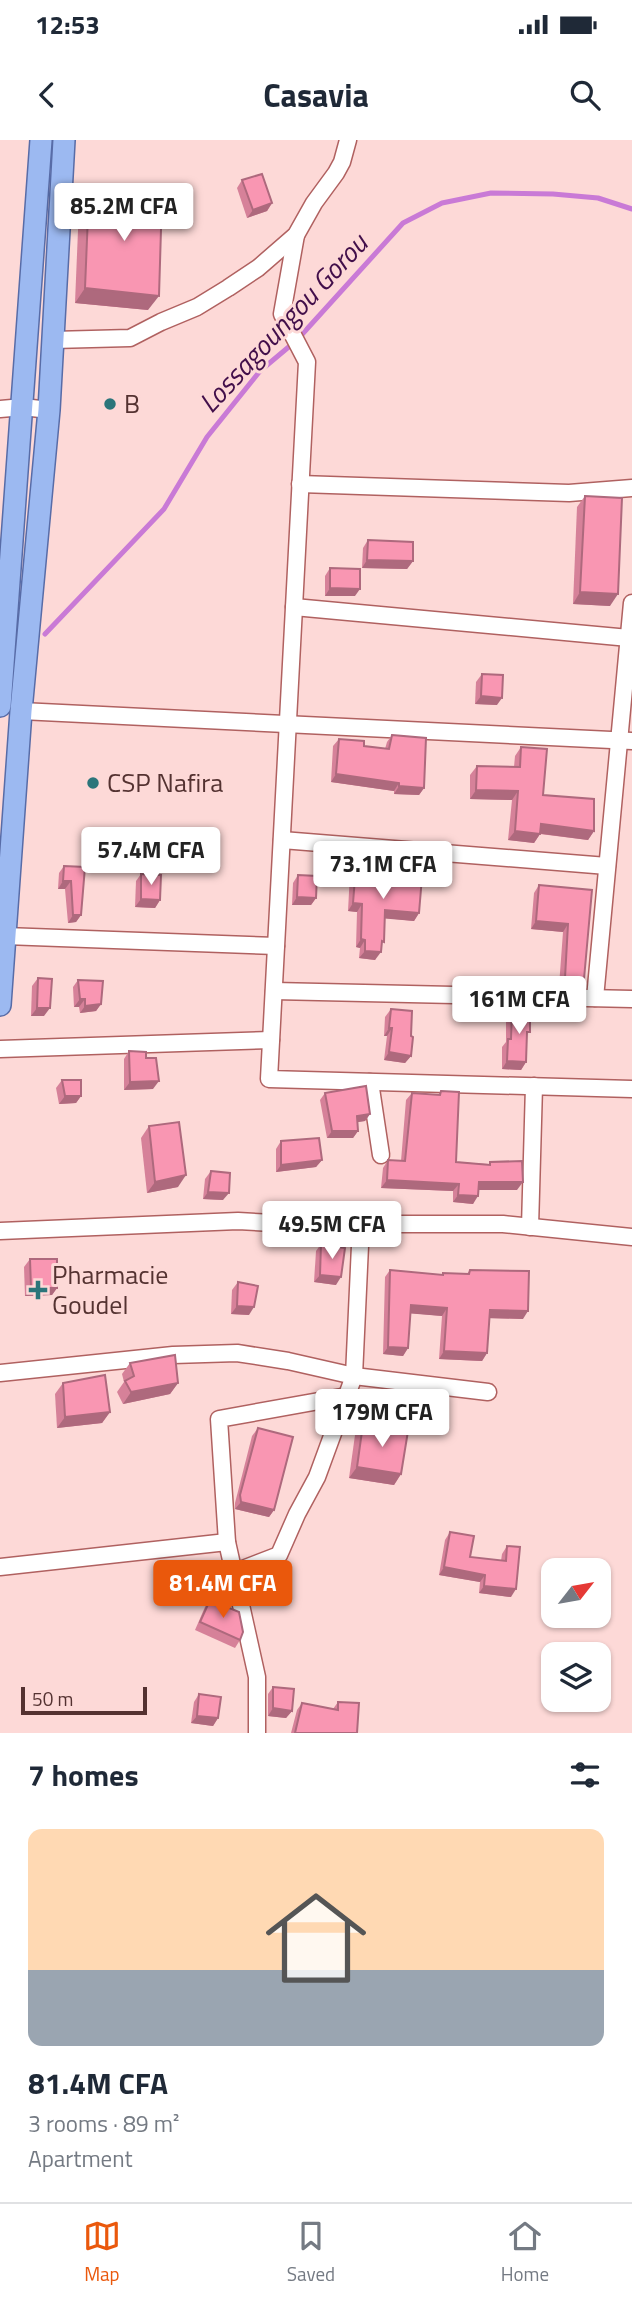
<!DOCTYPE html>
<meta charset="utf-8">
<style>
:root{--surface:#fff;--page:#f2f2f3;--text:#1f2937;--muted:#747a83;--line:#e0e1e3;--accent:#ea580c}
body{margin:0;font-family:"Titillium Web",sans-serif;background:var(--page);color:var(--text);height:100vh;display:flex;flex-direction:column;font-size:26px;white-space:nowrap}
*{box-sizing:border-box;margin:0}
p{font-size:23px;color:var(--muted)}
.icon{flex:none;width:38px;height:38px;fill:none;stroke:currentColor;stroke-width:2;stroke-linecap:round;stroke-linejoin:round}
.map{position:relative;height:1593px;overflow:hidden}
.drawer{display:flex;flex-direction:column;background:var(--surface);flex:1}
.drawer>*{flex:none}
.needle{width:46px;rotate:59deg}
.fabs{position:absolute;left:541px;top:1418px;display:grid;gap:14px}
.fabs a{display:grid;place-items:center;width:70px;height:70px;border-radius:14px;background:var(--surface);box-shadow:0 2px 5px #0004;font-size:35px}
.scale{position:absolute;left:21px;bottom:18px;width:126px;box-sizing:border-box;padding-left:7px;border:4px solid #543231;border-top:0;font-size:19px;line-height:24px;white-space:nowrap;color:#543231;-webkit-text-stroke:5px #fdd9d7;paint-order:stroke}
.price{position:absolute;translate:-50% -60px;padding:0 16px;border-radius:7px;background:#fff;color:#222;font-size:23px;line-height:46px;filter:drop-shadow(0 2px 4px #0008)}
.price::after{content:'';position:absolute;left:50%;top:42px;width:21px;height:16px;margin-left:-10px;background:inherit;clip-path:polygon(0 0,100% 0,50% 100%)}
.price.selected{background:var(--accent);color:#fff}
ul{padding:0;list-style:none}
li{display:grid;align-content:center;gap:14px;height:371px;padding:0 28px}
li+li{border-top:2px solid var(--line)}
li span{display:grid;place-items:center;height:217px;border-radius:14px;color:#555}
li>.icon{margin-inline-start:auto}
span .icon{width:126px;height:126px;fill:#fffc;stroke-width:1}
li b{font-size:30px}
h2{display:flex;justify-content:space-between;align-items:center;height:84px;padding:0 28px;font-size:30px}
.status{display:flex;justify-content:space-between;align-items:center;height:49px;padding:0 35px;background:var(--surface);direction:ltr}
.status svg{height:19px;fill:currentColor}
header{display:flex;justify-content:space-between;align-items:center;height:91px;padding:0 28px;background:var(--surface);font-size:32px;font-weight:700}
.dock{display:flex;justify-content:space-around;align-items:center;height:98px;border-top:2px solid var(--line);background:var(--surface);font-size:19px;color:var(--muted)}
.dock a{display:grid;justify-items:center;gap:4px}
.dock .selected{color:var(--accent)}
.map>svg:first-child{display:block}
</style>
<div class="status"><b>12:53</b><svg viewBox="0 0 49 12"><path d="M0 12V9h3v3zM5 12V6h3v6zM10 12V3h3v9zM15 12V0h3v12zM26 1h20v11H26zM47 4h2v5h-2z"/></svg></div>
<header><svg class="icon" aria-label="back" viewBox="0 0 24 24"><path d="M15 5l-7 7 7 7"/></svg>Casavia<svg class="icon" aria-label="search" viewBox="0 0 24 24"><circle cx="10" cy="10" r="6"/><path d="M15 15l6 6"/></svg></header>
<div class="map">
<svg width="632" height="1593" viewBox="0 0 632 1593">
<rect width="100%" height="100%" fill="#fdd9d7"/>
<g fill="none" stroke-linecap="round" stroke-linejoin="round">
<path stroke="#c97ad6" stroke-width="5" d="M45 494 164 369 207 297 260 231 297 200 403 83 442 63 491 53 553 54 598 58 632 69"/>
<defs>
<g id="minor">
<path d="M296 95 282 174 307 222 269 939 632 949"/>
<path d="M53 200 130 198 161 182 197 167 228 148 258 128 296 95 314 63 336 33 342 22 348 0"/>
<path d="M0 269 23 267 49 270"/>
<path d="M300 344 569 353 632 348"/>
<path d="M294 467 629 498"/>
<path d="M21 571 632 601"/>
<path d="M282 700 607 726"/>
<path d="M5 796 276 806"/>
<path d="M274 851 632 859"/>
<path d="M595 858 632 463"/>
<path d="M0 909 271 900"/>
<path d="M370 942 381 1015"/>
<path d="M530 1087 534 946"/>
<path d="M0 1091 238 1081 291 1084H503L632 1097"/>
<path d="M0 1233 173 1215 237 1213 288 1221 354 1236 488 1252"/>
<path d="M0 1427 227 1402"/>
<path d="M235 1432 279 1415 297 1374 317 1337 354 1236 361 1084"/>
<path d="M257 1593V1537L227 1402 219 1279 347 1256"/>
</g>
<g id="major">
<path d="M0 566 41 0"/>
<path d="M0 865 21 571 49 270 64 0"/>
</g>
</defs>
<use href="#minor" stroke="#b06160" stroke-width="19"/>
<use href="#major" stroke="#586ca7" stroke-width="24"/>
<use href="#minor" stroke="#fff" stroke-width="16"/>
<use href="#major" stroke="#9cb9f1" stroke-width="21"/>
</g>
<g fill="#d68199">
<path d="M242 40 272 63 267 71 247 78 237 48Z"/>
<path d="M89 51 148 170 75 163 79 66Z"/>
<path d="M585 356 610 466 573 464 577 367Z"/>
<path d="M368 400 413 421 407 429 362 428 363 408Z"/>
<path d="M330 428 355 456H325V436Z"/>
<path d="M482 534 497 565 475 564 476 542Z"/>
<path d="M392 595 424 648 419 655 394 654V651L331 642 333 606 339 599 364 606 385 609 387 602Z"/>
<path d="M521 607 543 655 594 691 588 700 540 694 534 703 508 700 512 660 470 659V635L477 626 514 627 515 616Z"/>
<path d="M356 725 373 733 419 773 414 781 385 778 381 806 375 820 359 818 360 808 356 807 357 772 348 771 350 733Z"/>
<path d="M64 726 85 727 81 775 76 782 68 783 65 749H58L59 733Z"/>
<path d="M141 734 160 760 155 768 135 767 136 741Z"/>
<path d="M298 735 316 758 311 765H292L293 743Z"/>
<path d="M539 745 592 750 578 847 559 846 563 792 531 789 534 753Z"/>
<path d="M38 838 44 876H31L32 846Z"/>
<path d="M78 840 101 864 96 871 80 873 79 867H74L73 847Z"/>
<path d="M391 869 411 916 405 923 384 920 387 896H384L385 877Z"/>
<path d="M512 870 527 897 526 922 521 930 502 929V907L506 902V878Z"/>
<path d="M129 911 146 918 153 949 124 950V919Z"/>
<path d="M62 940 81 956 76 963 59 964 56 948Z"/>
<path d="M441 951 456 1022 489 1024 490 1022 517 1050H479L473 1064 453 1062V1051L381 1048 383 1028 388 1020 401 1021 406 960 412 953 438 955Z"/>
<path d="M325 953 370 974 365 981 357 982 358 991 353 998H327L320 960Z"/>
<path d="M149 986 178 1047 147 1053 141 998Z"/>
<path d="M281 1001 322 1020 316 1027 276 1032V1009Z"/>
<path d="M211 1031 223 1060 203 1059 205 1039Z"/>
<path d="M321 1104 336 1145 314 1142 316 1111Z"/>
<path d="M30 1119 57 1148 52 1155 25 1156 24 1127Z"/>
<path d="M390 1130 441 1135 443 1133 467 1134 470 1130 523 1179 489 1178 487 1213 482 1221 439 1219 442 1176 410 1173 408 1208 403 1216 383 1214 385 1137Z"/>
<path d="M238 1142 249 1175 231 1174 232 1150Z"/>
<path d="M130 1223 178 1243 170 1254 123 1264 117 1252 124 1242 122 1234Z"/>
<path d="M63 1243 110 1272 102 1283 57 1288 55 1254Z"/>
<path d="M363 1284 401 1334 394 1345 349 1338 355 1295Z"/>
<path d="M258 1288 274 1370 269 1377 235 1369V1363L252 1296Z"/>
<path d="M450 1392 470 1417 501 1421 502 1414 507 1406 511 1457 479 1453 480 1442 439 1435 445 1400Z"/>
<path d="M210 1460 240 1500 235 1508 195 1490 205 1467Z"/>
<path d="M273 1547 292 1571 286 1578 268 1576V1554Z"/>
<path d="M199 1554 218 1578 213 1586 191 1583 194 1562Z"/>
<path d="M338 1562 357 1593H291L297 1570 302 1563 333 1569Z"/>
</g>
<g fill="#ae697d">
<path d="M272 63 267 71 247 78 253 70Z"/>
<path d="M85 148 159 156 148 170 75 163Z"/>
<path d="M367 420 413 421 407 429 362 428Z"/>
<path d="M330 448 360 449 355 456H325Z"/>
<path d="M580 452 618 454 610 466 573 464Z"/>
<path d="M481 556 502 558 497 565 475 564Z"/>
<path d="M336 634 399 643 394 651 331 642Z"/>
<path d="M399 646 424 648 419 655 394 654Z"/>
<path d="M476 650 518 651 512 660 470 659Z"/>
<path d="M541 684 594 691 588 700 535 693Z"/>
<path d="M515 691 540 694 534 703 508 700Z"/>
<path d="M63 741H71L65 749H58Z"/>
<path d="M297 757 316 758 311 765H292Z"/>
<path d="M141 759 160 760 155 768 135 767Z"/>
<path d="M353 763 362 764 357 772 348 771Z"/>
<path d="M385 770 419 773 414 781 379 778Z"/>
<path d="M73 775H81L76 782 68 783Z"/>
<path d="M536 781 568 784 563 792 531 789Z"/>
<path d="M361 799 365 800 360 808 356 807Z"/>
<path d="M365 811 381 812 375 820 359 818Z"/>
<path d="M565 838 584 839 578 847 559 846Z"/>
<path d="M80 859H85L79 867H74Z"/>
<path d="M101 864 96 871 80 873 85 866Z"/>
<path d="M37 868H50L44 876H31Z"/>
<path d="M389 888H392L387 896H384Z"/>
<path d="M389 912 411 916 405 923 384 920Z"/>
<path d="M507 921 526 922 521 930 502 929Z"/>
<path d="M159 941 153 949 124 950 130 942Z"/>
<path d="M65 956H81L76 963 59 964Z"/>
<path d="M370 974 365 981 352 983 357 976Z"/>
<path d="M332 991H358L353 998H327Z"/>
<path d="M322 1020 316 1027 276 1032 281 1025Z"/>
<path d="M186 1035 178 1047 147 1053 155 1042Z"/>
<path d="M387 1040 459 1044 453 1051 381 1048Z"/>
<path d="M479 1042H523L517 1050H474Z"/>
<path d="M208 1052 229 1053 223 1060 203 1059Z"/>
<path d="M458 1055 478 1056 473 1064 453 1062Z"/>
<path d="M320 1135 341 1137 336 1145 314 1142Z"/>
<path d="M31 1148H57L52 1155 25 1156Z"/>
<path d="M411 1165 447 1168 442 1176 405 1173Z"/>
<path d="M237 1166 254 1167 249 1175 231 1174Z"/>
<path d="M490 1170 528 1171 523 1179 484 1178Z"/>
<path d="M388 1207 408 1208 403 1216 383 1214Z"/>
<path d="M444 1211 487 1213 482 1221 439 1219Z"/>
<path d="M178 1243 170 1254 123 1264 131 1252Z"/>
<path d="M110 1272 102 1283 57 1288 65 1277Z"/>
<path d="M357 1327 401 1334 394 1345 349 1338Z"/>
<path d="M241 1362 274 1370 269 1377 235 1369Z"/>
<path d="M444 1427 485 1435 480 1442 439 1435Z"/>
<path d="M484 1446 516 1449 511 1457 479 1453Z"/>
<path d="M273 1568 292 1571 286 1578 268 1576Z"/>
<path d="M197 1576 218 1578 213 1586 191 1583Z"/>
</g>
<g fill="#f996b2" stroke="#ae697d" stroke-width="2">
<path d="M262 34 272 63 253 70 242 40Z"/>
<path d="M89 51 162 56 159 156 85 148Z"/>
<path d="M585 356 622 358 618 454 580 452Z"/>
<path d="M368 400 413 402V421L367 420Z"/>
<path d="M330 428 360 429V449L330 448Z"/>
<path d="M482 534 503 535 502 558 481 556Z"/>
<path d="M392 595 426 598 424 648 399 646V643L336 634 339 599 364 601V606L389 609Z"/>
<path d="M521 607 547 609 543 655 594 659V691L541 684 540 694 515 691 518 651 476 650 477 626 520 627Z"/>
<path d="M356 725 373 726V733L422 737 419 773 385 770 384 802 382 801 381 812 365 811V800L361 799 362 764 353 763Z"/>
<path d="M64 726 85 727 81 775H73L71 741H63Z"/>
<path d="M141 734 161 735 160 760 141 759Z"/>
<path d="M298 735 317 736 316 758 297 757Z"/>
<path d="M539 745 592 750 584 839 565 838 568 784 536 781Z"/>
<path d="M38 838 52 839 50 868H37Z"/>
<path d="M78 840 103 841 101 864 85 866V859H80Z"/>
<path d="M391 869 412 871 411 896 413 897 411 916 389 912 392 888H389Z"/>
<path d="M512 870H530V892H527L526 922 507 921 508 899H511Z"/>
<path d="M129 911 146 912V918H156L159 941 130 942Z"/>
<path d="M62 940H81V956H65Z"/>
<path d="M366 946 370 974 357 976 358 991H332L325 953Z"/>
<path d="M441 951 459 952 456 1022 490 1025V1022L522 1021 523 1042H479L478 1056 458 1055 459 1044 387 1040 388 1020 405 1021 412 953 440 955Z"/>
<path d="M179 982 186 1035 155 1042 149 986Z"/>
<path d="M319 998 322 1020 281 1025V1001Z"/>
<path d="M211 1031 230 1033 229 1053 208 1052Z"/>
<path d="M321 1104 345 1108 341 1137 320 1135Z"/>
<path d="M30 1119H57V1148H31Z"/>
<path d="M390 1130 443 1135V1133L469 1134 470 1130 529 1131 528 1171 490 1170 487 1213 444 1211 447 1168 411 1165 408 1208 388 1207Z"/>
<path d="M238 1142 258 1146 254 1167 237 1166Z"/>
<path d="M175 1215 178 1243 131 1252 125 1241 134 1236 130 1223Z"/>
<path d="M105 1235 110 1272 65 1277 63 1243Z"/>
<path d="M363 1284 408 1291 401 1334 357 1327Z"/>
<path d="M258 1288 293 1297 274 1370 241 1362 240 1355Z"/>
<path d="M450 1392 474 1396 470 1417 506 1421 507 1406 520 1407 516 1449 484 1446 485 1435 444 1427Z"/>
<path d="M210 1460 239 1472 243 1492 240 1500 200 1482Z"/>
<path d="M273 1547 294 1549 292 1571 273 1568Z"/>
<path d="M199 1554 221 1557 218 1578 197 1576Z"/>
<path d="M338 1562 359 1563 357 1593H295L302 1563 338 1570Z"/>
</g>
<g fill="#2b757a" stroke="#fdd9d7" stroke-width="2.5">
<circle cx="110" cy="264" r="7"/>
<circle cx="93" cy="643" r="7"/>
<path d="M34.5 1139.5h7v7h7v7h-7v7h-7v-7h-7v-7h7z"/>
</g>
<g text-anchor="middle" stroke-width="6" stroke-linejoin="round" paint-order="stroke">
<g font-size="26" fill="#543231" stroke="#fdd9d7" text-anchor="start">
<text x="124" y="273">B</text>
<text x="107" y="652">CSP Nafira</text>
<text x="52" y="1144">Pharmacie<tspan x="52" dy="30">Goudel</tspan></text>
</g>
<g font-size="28" font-style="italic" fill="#420f4a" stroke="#fdd9d7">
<text transform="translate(283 183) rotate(-47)" y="10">Lossagoungou Gorou</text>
</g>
</g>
</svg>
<div class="fabs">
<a><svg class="needle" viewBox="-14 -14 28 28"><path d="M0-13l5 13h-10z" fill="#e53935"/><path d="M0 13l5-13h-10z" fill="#747a83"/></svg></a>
<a><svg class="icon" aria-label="layers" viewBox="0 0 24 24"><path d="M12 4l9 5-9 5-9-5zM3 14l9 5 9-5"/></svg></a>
</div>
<div class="scale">50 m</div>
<b class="price" style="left:124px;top:103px">85.2M CFA</b>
<b class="price" style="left:151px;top:747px">57.4M CFA</b>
<b class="price" style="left:383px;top:761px">73.1M CFA</b>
<b class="price" style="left:519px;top:896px">161M CFA</b>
<b class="price" style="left:332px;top:1121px">49.5M CFA</b>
<b class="price" style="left:382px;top:1309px">179M CFA</b>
<b class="price selected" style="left:223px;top:1480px">81.4M CFA</b>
</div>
<section class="drawer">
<h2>7 homes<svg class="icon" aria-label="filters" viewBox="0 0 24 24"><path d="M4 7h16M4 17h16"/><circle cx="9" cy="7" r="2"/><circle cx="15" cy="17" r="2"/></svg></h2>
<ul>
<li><span style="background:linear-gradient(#ffd9b3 65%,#9aa5b1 0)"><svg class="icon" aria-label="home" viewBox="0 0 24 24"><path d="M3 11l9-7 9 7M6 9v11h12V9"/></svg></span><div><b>81.4M CFA</b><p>3 rooms · 89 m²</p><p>Apartment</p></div></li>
</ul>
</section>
<nav class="dock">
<a class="selected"><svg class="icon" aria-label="map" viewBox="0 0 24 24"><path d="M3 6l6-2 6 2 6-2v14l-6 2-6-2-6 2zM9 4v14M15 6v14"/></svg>Map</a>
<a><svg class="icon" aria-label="saved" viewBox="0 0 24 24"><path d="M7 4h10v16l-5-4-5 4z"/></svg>Saved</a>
<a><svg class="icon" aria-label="home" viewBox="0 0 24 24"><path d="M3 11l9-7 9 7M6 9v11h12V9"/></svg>Home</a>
</nav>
